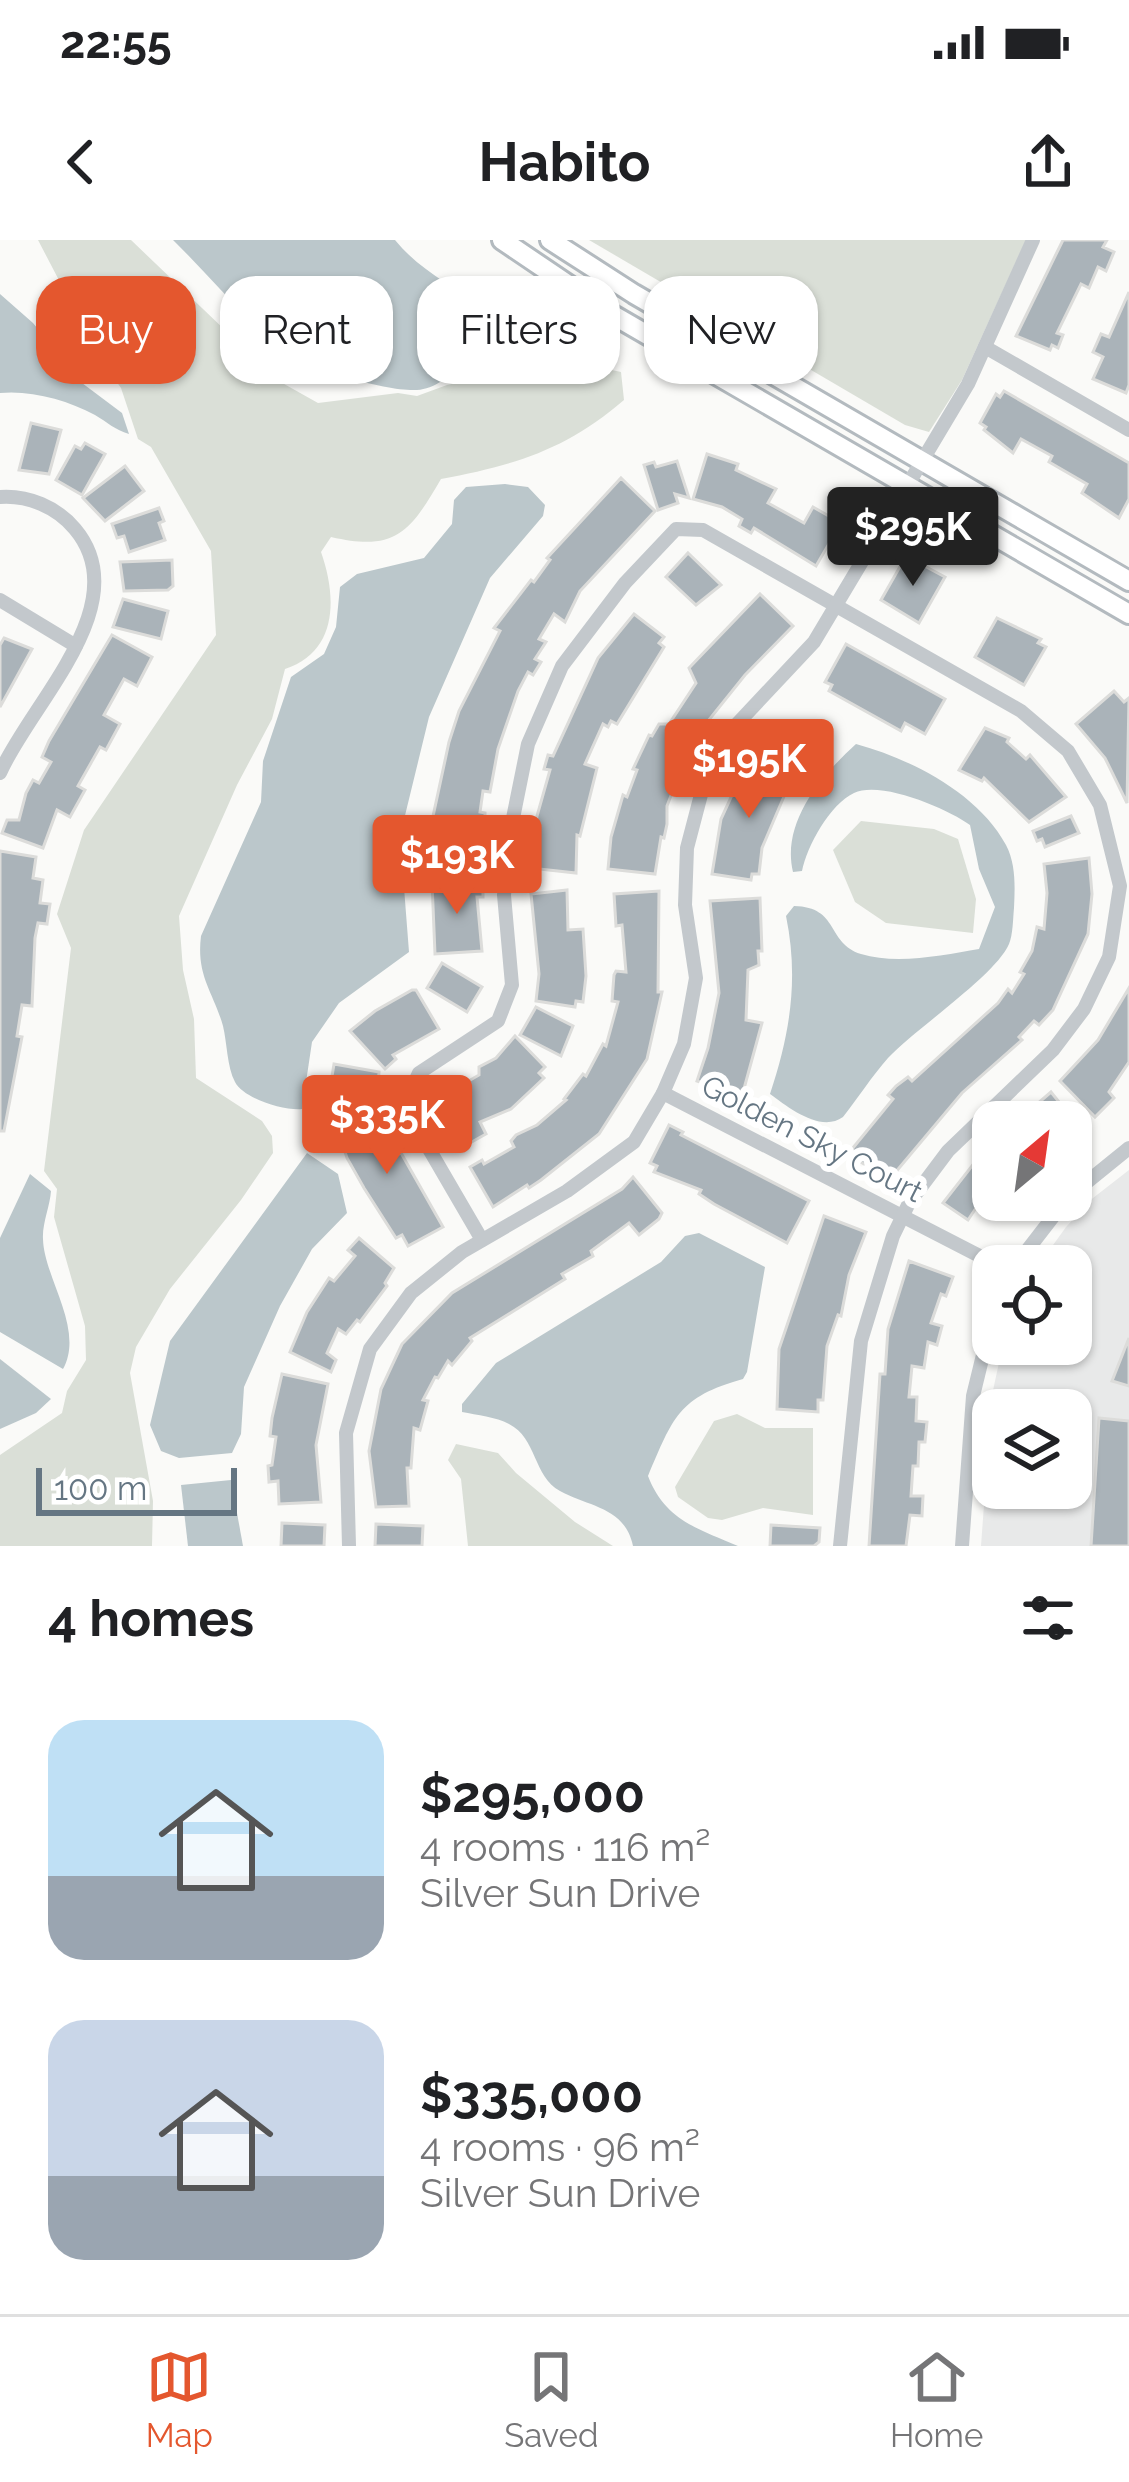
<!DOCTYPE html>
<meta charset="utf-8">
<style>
:root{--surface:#fff;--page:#f6f6f6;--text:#202124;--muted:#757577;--line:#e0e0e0;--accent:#e4572e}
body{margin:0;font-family:Raleway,sans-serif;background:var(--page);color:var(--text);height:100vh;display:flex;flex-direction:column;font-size:45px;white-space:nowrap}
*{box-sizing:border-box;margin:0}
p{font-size:39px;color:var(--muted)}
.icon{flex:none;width:66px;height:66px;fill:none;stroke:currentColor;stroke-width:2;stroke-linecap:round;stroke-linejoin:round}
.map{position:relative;height:1306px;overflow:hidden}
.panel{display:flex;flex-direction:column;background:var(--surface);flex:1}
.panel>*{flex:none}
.banner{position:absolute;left:36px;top:36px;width:1059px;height:108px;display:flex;gap:24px}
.needle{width:78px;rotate:29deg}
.fabs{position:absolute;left:972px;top:861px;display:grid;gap:24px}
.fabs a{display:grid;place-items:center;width:120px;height:120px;border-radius:24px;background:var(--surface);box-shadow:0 3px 9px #0004;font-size:60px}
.scale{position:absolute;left:36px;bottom:30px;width:201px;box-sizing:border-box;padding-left:12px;border:6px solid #657683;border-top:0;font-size:33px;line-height:42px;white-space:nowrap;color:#657683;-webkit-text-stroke:9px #fff;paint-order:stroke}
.price{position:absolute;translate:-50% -102px;padding:0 27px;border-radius:12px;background:var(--accent);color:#fff;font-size:39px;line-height:78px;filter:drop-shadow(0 3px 6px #0008)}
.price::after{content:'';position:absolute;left:50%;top:72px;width:36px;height:27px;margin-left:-18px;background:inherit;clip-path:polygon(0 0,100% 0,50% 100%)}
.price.current{background:#222;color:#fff}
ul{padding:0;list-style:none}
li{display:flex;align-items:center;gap:36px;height:300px;padding:0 48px}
li span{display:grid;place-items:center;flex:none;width:336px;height:240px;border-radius:36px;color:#555}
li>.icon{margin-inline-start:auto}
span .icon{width:144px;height:144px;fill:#fffc;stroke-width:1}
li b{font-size:51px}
h2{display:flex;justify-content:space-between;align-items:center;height:144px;padding:0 48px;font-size:51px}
.tag{padding:0 42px;border-radius:36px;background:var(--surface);box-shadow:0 3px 9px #0004;font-size:42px;line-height:108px}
.tag.current{background:var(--accent);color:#fff}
.status{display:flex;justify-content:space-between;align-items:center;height:84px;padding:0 60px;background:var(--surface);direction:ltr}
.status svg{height:33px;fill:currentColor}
header{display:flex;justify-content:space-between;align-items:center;height:156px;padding:0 48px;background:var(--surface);font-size:54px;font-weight:700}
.tabs{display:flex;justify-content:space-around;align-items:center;height:168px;border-top:3px solid var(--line);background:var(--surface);font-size:33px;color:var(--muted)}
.tabs a{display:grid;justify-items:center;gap:6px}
.tabs .current{color:var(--accent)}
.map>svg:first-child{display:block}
</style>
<div class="status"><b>22:55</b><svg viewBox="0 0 49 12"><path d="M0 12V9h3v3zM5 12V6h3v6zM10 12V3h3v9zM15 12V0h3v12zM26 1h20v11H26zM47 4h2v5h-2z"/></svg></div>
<header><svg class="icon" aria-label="back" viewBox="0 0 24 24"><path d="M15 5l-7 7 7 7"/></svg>Habito<svg class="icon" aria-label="share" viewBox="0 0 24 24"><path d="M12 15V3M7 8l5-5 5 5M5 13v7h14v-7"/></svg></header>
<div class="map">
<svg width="1129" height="1306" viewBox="0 0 1129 1306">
<rect width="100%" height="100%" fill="#fafaf8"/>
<path fill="#e8e9e9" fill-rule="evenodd" d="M1129 930V1306H981L992 1155 1003 1104H1071V1026H1038L1066 987 1093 958ZM993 1170H1071V1248H993Z"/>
<g fill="#dadfd7">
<path d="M38 0H131L277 140 318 163 398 153 417 156 447 145 560 119 621 132 624 160C566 210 515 225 441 239 410 292 396 312 331 297L321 312C337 357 338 412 285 429L272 479 237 545 179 676 183 730 194 779 196 838 262 881 272 896 273 913 241 960 170 1049 136 1107 130 1133 153 1261 152 1306H0V1215L62 1173 67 1151 86 1120 85 1086 54 977 57 949 44 931 71 708 57 674 84 590 216 395 211 311 151 207 138 199 121 148 99 117Z"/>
<path d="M589 0H1026L962 140 929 192 905 185Z"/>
<path d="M861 581 934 589 958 599 976 659 973 693 886 683 855 662 833 610Z"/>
<path d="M737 1174 765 1188H813V1275L763 1268 722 1280 708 1278 678 1257 675 1247 714 1181Z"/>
<path d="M456 1204 498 1213 516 1233 575 1282 613 1306H468L461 1239 448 1220Z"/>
</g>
<g fill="#bbc7cb">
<path d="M173 0H395C422 33 452 43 483 70 482 101 452 148 417 150 390 152 306 129 285 112 245 80 210 36 173 0Z"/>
<path d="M0 54 33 83 82 143 122 173 129 194C115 190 107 182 95 175 67 160 31 150 0 153Z"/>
<path d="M505 244 528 247 545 265 543 276 490 338 429 477 400 596 409 712 339 763 312 802 302 869C285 871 244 859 235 842 227 827 227 802 223 786 213 751 196 736 201 696L261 562 263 521 291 437 324 414 336 387 340 347 357 334 424 318 452 284 454 260 466 247Z"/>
<path d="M856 504C911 519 978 553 1006 605 1016 624 1015 647 1014 668 1013 678 1013 695 1009 704 996 735 915 789 888 818 872 836 858 858 843 877 821 893 789 868 770 854 790 794 799 739 786 676L794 666C840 667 826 703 861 714 897 725 944 715 979 709L995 667 979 629 970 585C948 569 881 540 854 553 830 564 807 606 802 631L793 632C781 582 822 535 856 504Z"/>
<path d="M307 913 338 934 347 973 312 1009 280 1066 244 1147 241 1194 232 1213 179 1218 161 1211 150 1185 170 1101Z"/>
<path d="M30 934 51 951C50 966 42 984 43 999 44 1038 85 1089 63 1129L0 1092V998Z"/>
<path d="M699 993 765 1027 747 1132 743 1139C678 1157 673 1178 648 1236 665 1280 698 1289 738 1306H633C625 1267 589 1267 560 1251 533 1236 537 1198 509 1184 496 1177 477 1175 462 1172V1164L496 1123 661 1022 685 996Z"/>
<path d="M0 1119 51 1159 36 1173 0 1189Z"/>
<path d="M231 1240 243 1306H188L181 1245Z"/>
</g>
<g fill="#aab3b9" stroke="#dcdcda" stroke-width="3">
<path d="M1063 0H1107L1103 7 1114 12 1106 31 1098 27 1089 48 1081 44 1057 93 1063 95 1058 108 1052 105 1050 110 1016 96Z"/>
<path d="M1129 52V145L1126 153 1093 139 1103 117 1093 112 1101 94 1109 97Z"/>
<path d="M1004 151 1129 223V259L1119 278 1082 253 1087 244 1049 222 1052 216 1021 199 1013 213 984 190 986 187 980 183 996 154 1000 157Z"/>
<path d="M31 183 61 190 49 234 19 230Z"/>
<path d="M85 203 105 214 82 255 56 240 75 206 81 209Z"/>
<path d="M707 214 738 224 736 230 776 249 768 263 804 283 813 267 841 283 816 326 754 288 751 293 739 286 742 279 722 267 693 259Z"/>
<path d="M677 221 689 258 675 254 678 263 658 270 644 225 654 222 656 227Z"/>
<path d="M125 226 144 251 105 281 83 258Z"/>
<path d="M621 238 655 271 580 351 565 382 554 374 539 399 546 402 535 419 541 422 533 435 528 432 518 451 498 509 490 552 483 551 480 572 485 573V579L477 625 432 620V581L449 502 459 471 500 391 494 388 531 340 534 342 550 320 547 318Z"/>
<path d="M159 268 164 281 159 283 165 300 129 312 124 296 117 298 112 284Z"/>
<path d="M688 313 721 345 696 365 666 337Z"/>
<path d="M906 316 945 337 919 383 881 360Z"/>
<path d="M172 320 173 346 168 350 124 351 120 322Z"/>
<path d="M760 354 793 386 745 435 704 486 690 514 680 547 675 545 667 566V584L664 598 661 597 655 634 608 629 611 597 623 555 627 557 637 530 633 529 649 495 652 496 659 484H669L696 443 689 428Z"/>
<path d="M123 359 168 371 161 399 113 387Z"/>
<path d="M634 374 664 397 659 403 664 407 617 484 611 481 608 487 603 484 585 524 597 528 580 596 577 595 576 633 530 628 537 576 550 530 544 529 548 515 553 516 598 418Z"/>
<path d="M997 378 1041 399 1038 403 1046 407 1024 445 975 417Z"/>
<path d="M112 395 152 417 137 446 124 439 104 475 120 484 106 510 100 507 78 546 85 550 70 577 57 570 43 608 2 593 7 580H19L26 553 33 540 39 543 51 522 42 517 49 501Z"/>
<path d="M4 398 32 409 0 467V405Z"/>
<path d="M846 404 945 459 925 494 905 483 901 491 829 451 832 445 825 442Z"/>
<path d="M1114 451 1124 462 1129 458 1127 563 1105 518 1076 484Z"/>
<path d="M985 488 1009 498 1007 502 1026 519 1030 515 1066 557 1029 582 984 538 982 541 959 530Z"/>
<path d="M749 518 791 540 762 608 759 634H752L751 640 712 634 721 579Z"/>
<path d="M1071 576 1079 593 1045 607 1042 599 1037 601 1033 591Z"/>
<path d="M0 611 36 617 33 638 43 640 40 663 50 664 47 684 38 683 35 698 32 766 22 765 17 796 22 797 4 891H0Z"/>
<path d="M1089 618 1092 654 1088 694 1053 770 1039 785 1034 781 1019 797 1022 800 962 853 889 940 848 914 893 859 888 855 896 846 908 837 912 841 998 763 1008 749 1012 753 1024 734 1020 732 1032 711 1037 687 1044 689 1047 653 1044 624Z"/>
<path d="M432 642H483V657H477L482 711 435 714Z"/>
<path d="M567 650 568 690 583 689 586 736 583 762 576 761 575 767 536 761 539 734 531 654Z"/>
<path d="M659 651 658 752H662L647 819 599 894 541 940 529 948 527 945 493 967 470 927 482 920 484 924 514 907 511 901 516 895 537 885 566 860 564 859 583 834 586 836 603 804 606 806 618 762 612 761 614 735 616 731 626 732 622 685 616 686 614 654Z"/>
<path d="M760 658 762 711H758L759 725 748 730 746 780 762 783 742 856 697 841 708 808 719 753 710 661Z"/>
<path d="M442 723 482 747 467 772 427 748Z"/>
<path d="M1129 748V822L1109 852 1114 858 1095 877 1060 841 1098 800Z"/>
<path d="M412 750H416L439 789 393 815 396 819 385 829 350 791 375 771Z"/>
<path d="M536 767 573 786 561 816 520 795Z"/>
<path d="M515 796 545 827 539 833 544 838 511 869 480 882 486 894 461 908 433 856 457 841 460 846 479 835V827L496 818Z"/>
<path d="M334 824 379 832 377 862 329 855Z"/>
<path d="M1051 852 1075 882H1016L1036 865Z"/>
<path d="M376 868 396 915 401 913 443 987 408 1006 402 995 396 998 364 948 347 918 335 882Z"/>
<path d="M669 885 683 892 681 895 809 961 787 1003 714 964 699 954 701 950 654 932 657 926 650 923Z"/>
<path d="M993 899V958L986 953 968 980 943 963Z"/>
<path d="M633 937 662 973 659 979 639 995 629 983 591 1011 593 1016 562 1034 565 1039 470 1098 472 1101 452 1125 448 1121 438 1138 435 1137 423 1160 428 1161 420 1190 414 1188 411 1228H407L409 1266 376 1267 369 1211 381 1149 402 1104 452 1053 622 949Z"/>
<path d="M824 976 866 992 849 1035 841 1076 838 1075 827 1106 823 1160H818V1172L777 1169 779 1109Z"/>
<path d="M359 998 394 1028 385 1043 387 1046 360 1082 357 1080 346 1094 338 1089 327 1113 336 1120 331 1132 290 1112 307 1072 329 1038 334 1041 355 1016 348 1010Z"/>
<path d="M909 1021 953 1037 946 1056 941 1054 931 1083 942 1086 937 1105 928 1102 924 1128 912 1126 909 1157H917L916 1181 927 1182 925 1202H919L918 1226H913L911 1256H923L922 1276 910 1275 906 1306H869L880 1134H885L888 1089Z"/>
<path d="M1129 1098V1146L1112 1141Z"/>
<path d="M282 1134 328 1144 316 1205 321 1262 279 1264 278 1241 269 1242 268 1226 272 1225 276 1197 270 1196 272 1178Z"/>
<path d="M1099 1178 1129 1181V1306H1091Z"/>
<path d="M282 1283 325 1285 324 1306H281Z"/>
<path d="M376 1284 423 1286 422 1306H375Z"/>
<path d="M771 1285 820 1288 819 1302 814 1306H770Z"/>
</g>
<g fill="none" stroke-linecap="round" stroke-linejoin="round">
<defs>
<g id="secondary">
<path d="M502 0 613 75 1129 374"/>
<path d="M550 0 634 54 1129 341"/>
</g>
</defs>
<use href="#secondary" stroke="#b3babf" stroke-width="24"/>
<g stroke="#c3c8cc" stroke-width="14">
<path d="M985 107 1129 190"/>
<path d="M0 257C28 255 57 267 75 289 138 364 30 464 0 533"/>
<path d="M0 360 76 406"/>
<path d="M663 853 999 1026"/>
<path d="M1071 955 1129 908"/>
<path d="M482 1000 404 866 419 833 498 781 512 745 504 655 510 593 528 504 562 426 625 343 676 289 703 290 1021 471 1068 511 1100 565 1120 646 1109 717 1084 769 1053 810 948 911 909 963 893 996 861 1101 840 1306"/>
<path d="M1015 1026 1066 960"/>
<path d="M349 1306 346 1193 370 1109 411 1053 462 1012 567 951 634 902 663 853 684 804 696 738 685 665 687 608 703 547 737 484 814 402 968 144 1033 0"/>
<path d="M962 1306 973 1156 993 1074"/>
</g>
<use href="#secondary" stroke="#fff" stroke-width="18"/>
</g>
<g text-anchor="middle" stroke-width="12" stroke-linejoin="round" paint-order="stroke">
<g font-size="30" fill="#657683" stroke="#fff">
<text transform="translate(812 899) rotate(27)" y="10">Golden Sky Court</text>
</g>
</g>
</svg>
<div class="fabs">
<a><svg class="needle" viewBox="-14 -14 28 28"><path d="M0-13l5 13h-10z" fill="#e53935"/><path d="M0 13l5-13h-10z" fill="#757577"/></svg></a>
<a><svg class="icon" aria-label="locate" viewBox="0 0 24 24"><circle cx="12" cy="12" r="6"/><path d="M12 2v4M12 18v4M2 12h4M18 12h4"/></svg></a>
<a><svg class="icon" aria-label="layers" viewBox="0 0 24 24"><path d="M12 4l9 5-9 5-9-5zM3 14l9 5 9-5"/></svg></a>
</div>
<div class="scale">100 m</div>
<b class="price current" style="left:913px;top:349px">$295K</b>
<b class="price" style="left:749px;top:581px">$195K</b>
<b class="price" style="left:457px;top:677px">$193K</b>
<b class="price" style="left:387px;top:937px">$335K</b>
<div class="banner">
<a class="tag current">Buy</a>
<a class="tag">Rent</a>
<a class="tag">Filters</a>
<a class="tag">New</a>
</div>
</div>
<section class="panel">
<h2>4 homes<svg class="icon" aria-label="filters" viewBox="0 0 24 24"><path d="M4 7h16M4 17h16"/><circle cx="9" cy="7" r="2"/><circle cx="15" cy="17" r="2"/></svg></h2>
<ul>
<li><span style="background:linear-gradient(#bfe0f5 65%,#9aa5b1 0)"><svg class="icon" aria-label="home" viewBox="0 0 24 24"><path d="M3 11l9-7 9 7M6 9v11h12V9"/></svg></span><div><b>$295,000</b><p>4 rooms · 116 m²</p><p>Silver Sun Drive</p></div></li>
<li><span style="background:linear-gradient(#c9d6e8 65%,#9aa5b1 0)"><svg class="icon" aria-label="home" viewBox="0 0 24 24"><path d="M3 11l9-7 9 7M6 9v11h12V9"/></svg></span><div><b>$335,000</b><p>4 rooms · 96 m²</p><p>Silver Sun Drive</p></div></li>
</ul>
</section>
<nav class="tabs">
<a class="current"><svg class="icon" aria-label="map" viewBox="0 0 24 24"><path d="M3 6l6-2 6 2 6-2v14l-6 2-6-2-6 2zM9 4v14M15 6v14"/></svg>Map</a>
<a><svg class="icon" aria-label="saved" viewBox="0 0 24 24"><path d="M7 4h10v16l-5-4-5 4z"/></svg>Saved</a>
<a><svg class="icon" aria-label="home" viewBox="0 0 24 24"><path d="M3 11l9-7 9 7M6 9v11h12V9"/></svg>Home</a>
</nav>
